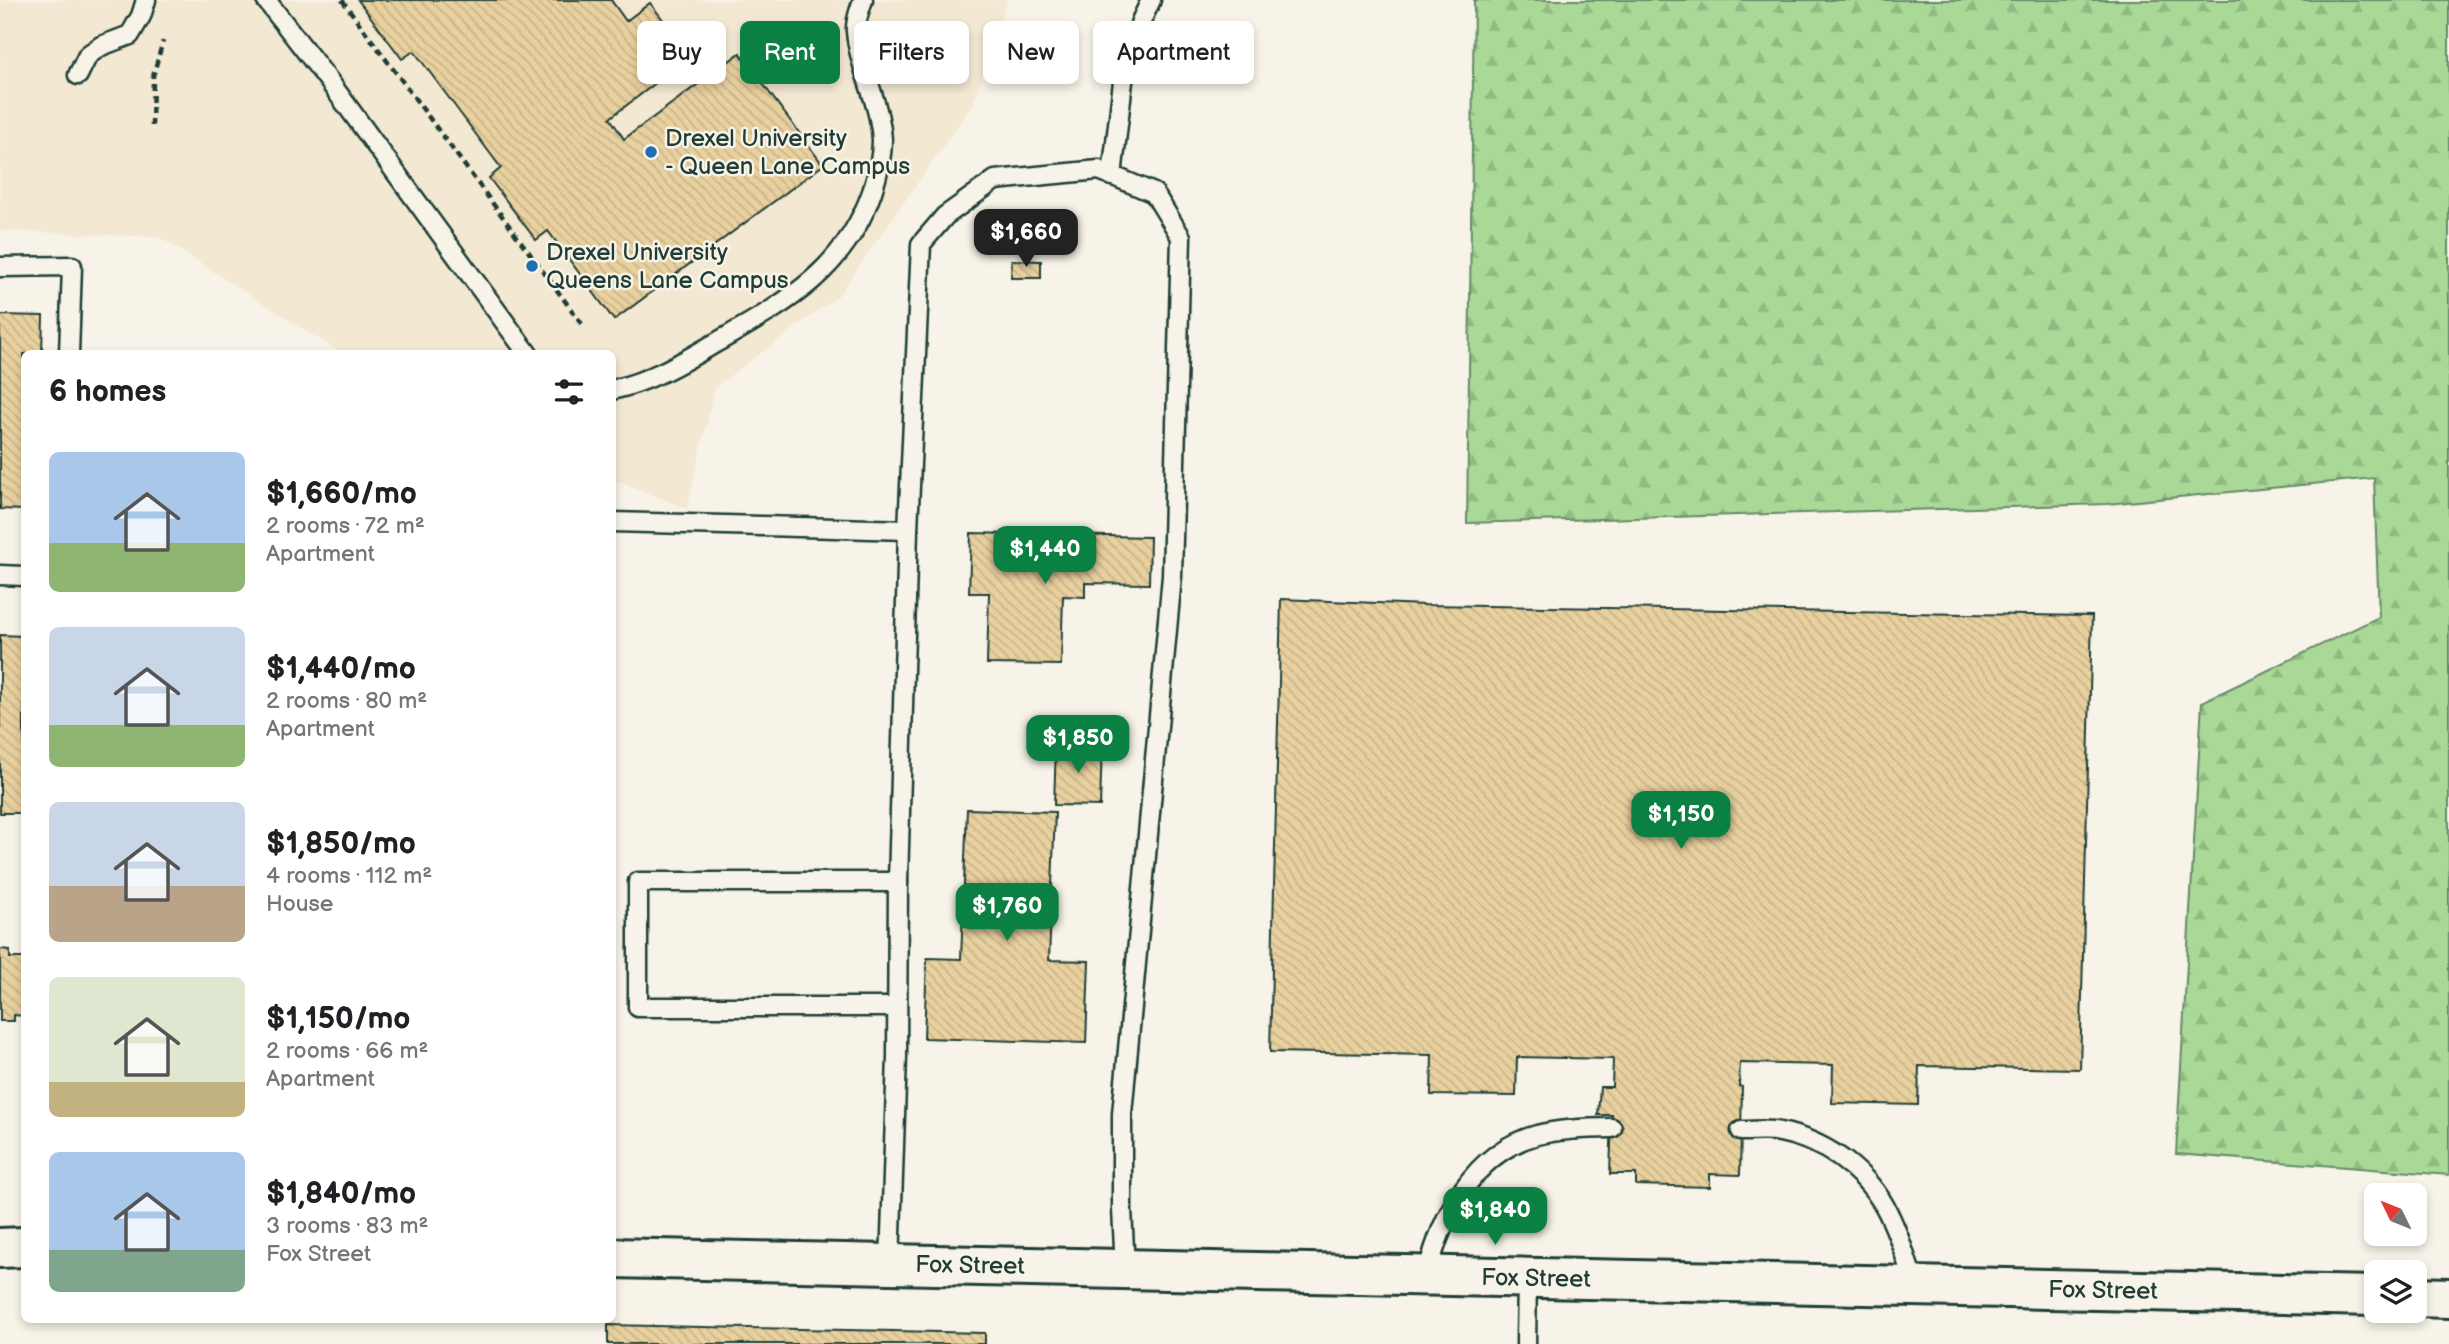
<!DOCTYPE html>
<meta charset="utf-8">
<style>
:root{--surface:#fff;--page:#f6f6f6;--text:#202124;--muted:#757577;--accent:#0b8043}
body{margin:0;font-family:"Balsamiq Sans",sans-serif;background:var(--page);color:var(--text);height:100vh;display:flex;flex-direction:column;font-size:26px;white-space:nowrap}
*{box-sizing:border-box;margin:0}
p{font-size:23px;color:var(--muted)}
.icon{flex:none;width:38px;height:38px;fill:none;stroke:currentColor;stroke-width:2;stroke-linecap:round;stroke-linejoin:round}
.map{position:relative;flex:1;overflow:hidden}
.details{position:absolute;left:21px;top:350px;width:595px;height:973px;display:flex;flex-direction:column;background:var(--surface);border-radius:10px;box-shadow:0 4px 10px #0003}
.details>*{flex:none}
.top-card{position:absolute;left:637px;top:21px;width:665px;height:63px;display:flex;gap:14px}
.needle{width:46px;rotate:313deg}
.tools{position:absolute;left:2364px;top:1183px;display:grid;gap:14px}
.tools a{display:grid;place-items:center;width:63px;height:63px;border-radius:10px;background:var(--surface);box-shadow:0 4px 10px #0003;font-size:35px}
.price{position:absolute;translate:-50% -60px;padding:0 16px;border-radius:14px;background:var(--accent);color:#fff;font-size:23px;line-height:46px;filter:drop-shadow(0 2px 4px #0008)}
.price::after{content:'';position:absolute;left:50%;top:42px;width:21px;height:16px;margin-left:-10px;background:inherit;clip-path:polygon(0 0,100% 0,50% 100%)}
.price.on{background:#222;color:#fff}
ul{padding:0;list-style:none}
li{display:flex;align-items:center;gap:21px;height:175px;padding:0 28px}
li span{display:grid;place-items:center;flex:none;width:196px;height:140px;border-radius:10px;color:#555}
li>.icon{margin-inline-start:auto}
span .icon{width:84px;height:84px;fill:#fffc;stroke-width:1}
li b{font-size:30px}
h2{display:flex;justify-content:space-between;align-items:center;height:84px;padding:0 28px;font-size:30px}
.chip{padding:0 24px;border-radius:10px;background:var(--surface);box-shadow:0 4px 10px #0003;font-size:24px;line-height:63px}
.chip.on{background:var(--accent);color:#fff}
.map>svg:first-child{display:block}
</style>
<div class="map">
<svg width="2449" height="1344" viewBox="0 0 2449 1344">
<defs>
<pattern id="forest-firs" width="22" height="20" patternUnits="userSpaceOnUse" patternTransform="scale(1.75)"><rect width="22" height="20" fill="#a9d897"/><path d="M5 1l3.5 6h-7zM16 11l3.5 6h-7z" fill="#91ba83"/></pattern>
<pattern id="building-back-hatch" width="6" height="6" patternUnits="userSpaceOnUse" patternTransform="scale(1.75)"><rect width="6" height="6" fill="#e9d09f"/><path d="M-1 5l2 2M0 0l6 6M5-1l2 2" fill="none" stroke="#c7b48a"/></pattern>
</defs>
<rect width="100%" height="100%" fill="#f7f3e8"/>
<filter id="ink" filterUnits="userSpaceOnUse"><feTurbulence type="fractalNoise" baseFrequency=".0143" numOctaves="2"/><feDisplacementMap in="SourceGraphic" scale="14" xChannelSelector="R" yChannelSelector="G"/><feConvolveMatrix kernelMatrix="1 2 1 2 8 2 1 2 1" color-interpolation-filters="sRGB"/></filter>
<g filter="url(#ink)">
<path fill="#f3e8d2" d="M0 0H1007L973 104 838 296 715 387 687 509 613 479 612 354 341 353 159 237 0 231Z"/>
<path fill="url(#forest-firs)" stroke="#648a66" stroke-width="2" d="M1474 0H2449V1175L2176 1154 2202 702 2379 617 2374 478 2107 504 1467 523Z"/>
<g fill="url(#building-back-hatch)" stroke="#1f3d34" stroke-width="2">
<path d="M358 0H611L626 21 650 3 691 56 610 118 624 139 740 53 823 165 614 320 548 231 536 240 489 178 501 168 414 51 402 59Z"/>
<path d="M1012 260 1041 261V278H1011Z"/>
<path d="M0 315 43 316 42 354H24V510L0 509Z"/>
<path d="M971 533 1150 537 1149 584 1085 583V597L1063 596 1061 665 987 664 989 593H969Z"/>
<path d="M1281 599 1425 605 2092 616 2080 1069 1919 1066 1918 1105 1832 1103 1833 1065 1740 1063 1739 1086 1742 1087 1740 1175 1710 1174V1187L1636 1185V1174H1610L1612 1115H1598L1600 1087H1612L1613 1059 1517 1057 1516 1096 1431 1095 1432 1055 1270 1052Z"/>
<path d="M0 635 24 636V813H0Z"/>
<path d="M1056 744 1102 746 1100 806 1054 805Z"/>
<path d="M967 809 1055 812 1049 960 1089 961 1086 1043 924 1038 927 958 961 959Z"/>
<path d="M0 949 10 950V958H24V1016L14 1015V1021H0Z"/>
<path d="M608 1325 985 1333V1344H608Z"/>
</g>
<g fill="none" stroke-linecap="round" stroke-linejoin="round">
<defs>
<g id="lane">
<path d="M266 0 329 81 528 354"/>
<path d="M78 75 88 55 101 46 130 35 141 16 146 0"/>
<path d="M1112 176 1124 73 1141 21 1151 0"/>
<path d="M0 267 72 266 69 354"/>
<path d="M612 390C652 381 684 361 719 341 787 302 844 271 872 192 877 177 882 157 882 140 880 102 859 68 856 31 855 21 860 9 863 0"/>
<path d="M612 522 908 530"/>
<path d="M0 575 24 576"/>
<path d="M898 882 908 530 921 244 945 216 995 180 1099 170 1154 193 1181 237 1172 576 1122 1114V1209L1125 1269"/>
<path d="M1741 1131C1754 1131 1768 1129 1780 1132 1822 1140 1862 1167 1884 1205 1898 1230 1906 1259 1915 1286"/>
<path d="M890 1264 897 1056 898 882H638V1007H897"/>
<path d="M1427 1275C1441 1217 1473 1152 1537 1135 1562 1129 1587 1128 1612 1128"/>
<path d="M1526 1344 1527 1278"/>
</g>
<g id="secondary">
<path d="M0 1248 24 1247"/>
<path d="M612 1258 2376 1296"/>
<path d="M2415 1297 2449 1298"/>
</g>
</defs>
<use href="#lane" stroke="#1f3d34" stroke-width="23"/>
<use href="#secondary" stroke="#1f3d34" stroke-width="44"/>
<g stroke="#1f3d34" stroke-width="4.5" stroke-dasharray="7 5" stroke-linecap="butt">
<path d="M342 0 582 324"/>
<path d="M152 126 153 76 163 41"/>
</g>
<use href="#lane" stroke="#f7f3e8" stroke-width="18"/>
<use href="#secondary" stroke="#f7f3e8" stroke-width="38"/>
</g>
</g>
<g fill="#1f6fb2" stroke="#f7f3e8" stroke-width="2.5">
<circle cx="651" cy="152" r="7"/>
<circle cx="532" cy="266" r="7"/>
</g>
<g text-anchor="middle" stroke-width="5" stroke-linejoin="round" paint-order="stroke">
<g font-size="24" fill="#1f3d34" stroke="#f7f3e8" text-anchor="start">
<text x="665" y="146">Drexel University<tspan x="665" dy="28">- Queen Lane Campus</tspan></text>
<text x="546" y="260">Drexel University<tspan x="546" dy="28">Queens Lane Campus</tspan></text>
</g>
<g font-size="24" fill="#1f3d34" stroke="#f7f3e8">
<text transform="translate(970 1265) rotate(1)" y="8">Fox Street</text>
<text transform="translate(1536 1278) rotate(1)" y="8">Fox Street</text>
<text transform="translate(2103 1290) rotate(1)" y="8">Fox Street</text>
</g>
</g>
</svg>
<div class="tools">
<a><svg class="needle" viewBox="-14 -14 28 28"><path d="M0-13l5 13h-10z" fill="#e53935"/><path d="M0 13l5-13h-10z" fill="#757577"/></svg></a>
<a><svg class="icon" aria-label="layers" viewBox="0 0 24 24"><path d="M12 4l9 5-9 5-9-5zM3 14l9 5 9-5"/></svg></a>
</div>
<b class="price on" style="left:1026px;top:269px">$1,660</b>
<b class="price" style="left:1045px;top:586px">$1,440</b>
<b class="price" style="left:1078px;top:775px">$1,850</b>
<b class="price" style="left:1681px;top:851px">$1,150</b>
<b class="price" style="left:1007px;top:943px">$1,760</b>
<b class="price" style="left:1495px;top:1247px">$1,840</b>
<div class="top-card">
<a class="chip">Buy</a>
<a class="chip on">Rent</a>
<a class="chip">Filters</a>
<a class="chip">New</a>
<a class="chip">Apartment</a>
</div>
<section class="details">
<h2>6 homes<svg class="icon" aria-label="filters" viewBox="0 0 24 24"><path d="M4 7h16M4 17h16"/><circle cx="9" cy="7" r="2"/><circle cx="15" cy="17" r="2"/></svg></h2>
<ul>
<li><span style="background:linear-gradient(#a9c7e8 65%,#8fb573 0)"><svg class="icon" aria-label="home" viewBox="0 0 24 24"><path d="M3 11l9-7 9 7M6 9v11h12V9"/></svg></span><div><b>$1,660/mo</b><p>2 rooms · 72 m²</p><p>Apartment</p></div></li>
<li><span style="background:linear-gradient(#c9d6e8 70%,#8fb573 0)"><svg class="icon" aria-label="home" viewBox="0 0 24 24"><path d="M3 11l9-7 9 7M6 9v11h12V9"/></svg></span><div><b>$1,440/mo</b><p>2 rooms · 80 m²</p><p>Apartment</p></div></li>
<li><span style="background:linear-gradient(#c9d6e8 60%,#b9a48a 0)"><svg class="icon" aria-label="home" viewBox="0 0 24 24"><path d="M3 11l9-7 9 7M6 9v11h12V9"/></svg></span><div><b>$1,850/mo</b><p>4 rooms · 112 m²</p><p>House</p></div></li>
<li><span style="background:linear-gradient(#dfe7d0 75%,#c2b280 0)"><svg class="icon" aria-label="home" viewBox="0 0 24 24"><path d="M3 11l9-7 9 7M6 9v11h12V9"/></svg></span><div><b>$1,150/mo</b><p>2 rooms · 66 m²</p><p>Apartment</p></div></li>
<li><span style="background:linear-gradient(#a9c7e8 70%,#7fa58c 0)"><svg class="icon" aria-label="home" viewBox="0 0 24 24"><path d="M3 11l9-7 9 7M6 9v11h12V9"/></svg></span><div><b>$1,840/mo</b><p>3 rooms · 83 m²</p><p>Fox Street</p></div></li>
</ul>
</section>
</div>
